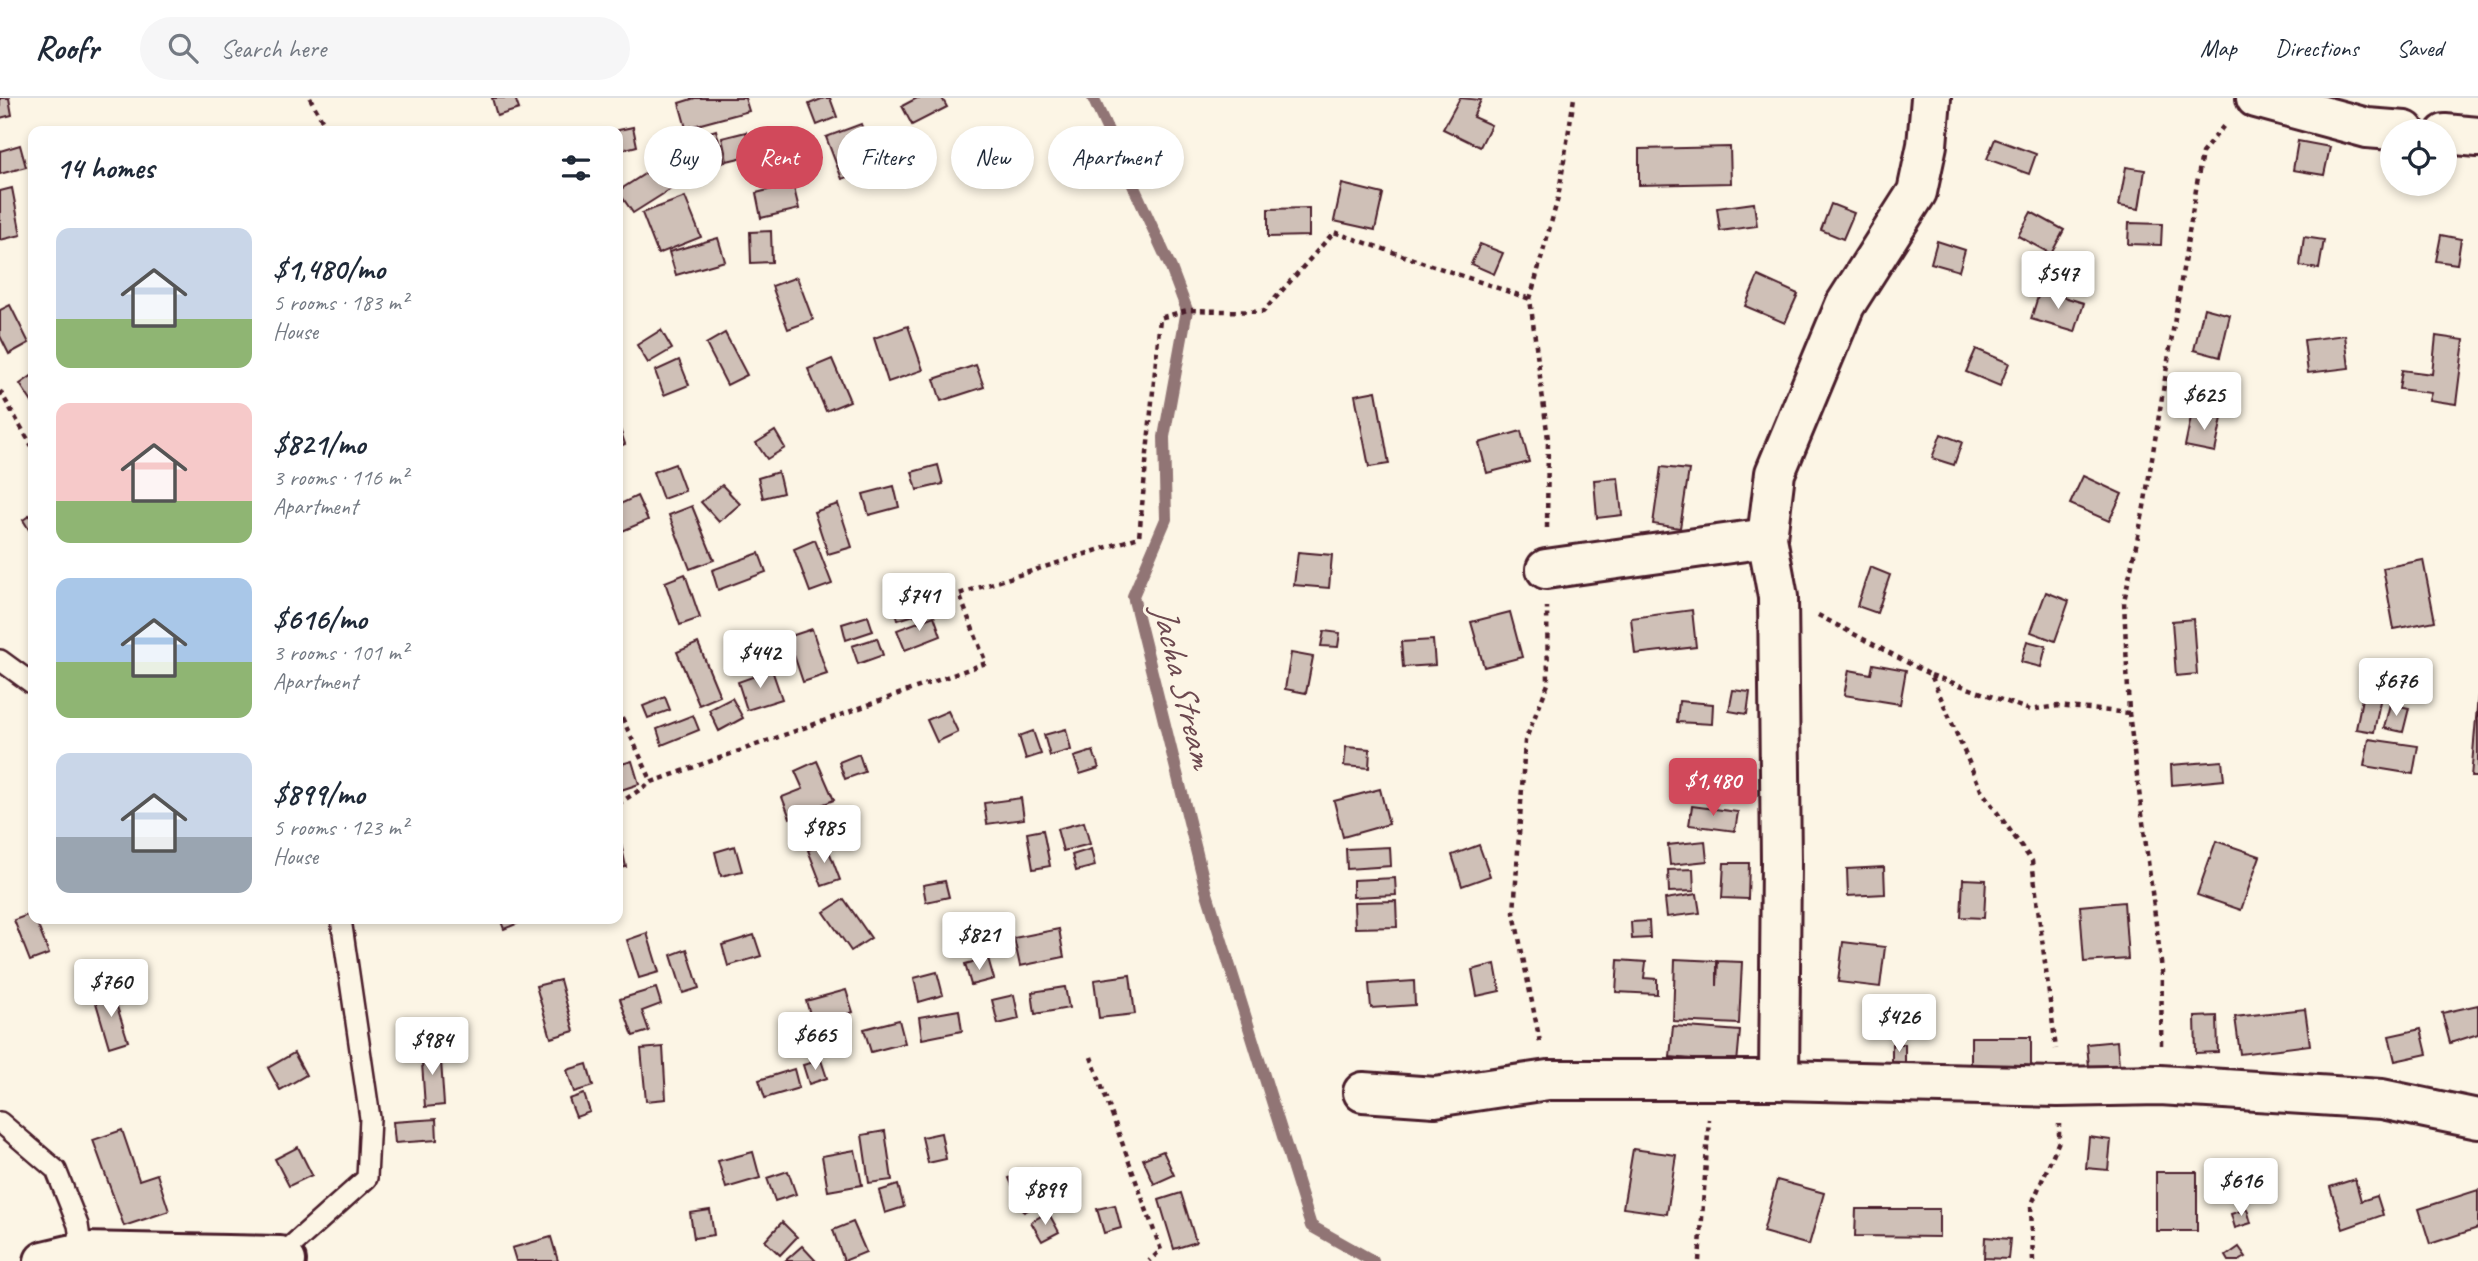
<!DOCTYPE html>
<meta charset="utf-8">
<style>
:root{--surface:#fff;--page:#f6f6f7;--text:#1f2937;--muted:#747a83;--line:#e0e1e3;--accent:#d1495b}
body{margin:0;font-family:Caveat,sans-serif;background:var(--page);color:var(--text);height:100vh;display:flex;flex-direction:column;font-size:26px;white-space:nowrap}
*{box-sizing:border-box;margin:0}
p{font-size:23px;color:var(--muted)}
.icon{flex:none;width:38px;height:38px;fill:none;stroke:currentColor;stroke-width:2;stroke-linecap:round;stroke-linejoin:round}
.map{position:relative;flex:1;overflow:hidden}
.drawer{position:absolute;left:28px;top:28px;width:595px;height:798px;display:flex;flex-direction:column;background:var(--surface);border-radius:14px;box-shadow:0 4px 10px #0003}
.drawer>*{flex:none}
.guide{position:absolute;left:644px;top:28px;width:665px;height:63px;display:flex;gap:14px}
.tools{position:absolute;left:2380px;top:21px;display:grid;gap:14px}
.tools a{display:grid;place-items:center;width:77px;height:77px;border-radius:50%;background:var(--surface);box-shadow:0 4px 10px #0003;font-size:35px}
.price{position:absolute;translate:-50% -60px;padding:0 16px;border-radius:7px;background:#fff;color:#222;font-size:23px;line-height:46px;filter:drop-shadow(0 2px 4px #0008)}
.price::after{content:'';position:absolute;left:50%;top:42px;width:21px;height:16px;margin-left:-10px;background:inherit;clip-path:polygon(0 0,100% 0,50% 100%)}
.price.on{background:var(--accent);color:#fff}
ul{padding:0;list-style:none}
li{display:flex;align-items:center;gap:21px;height:175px;padding:0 28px}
li span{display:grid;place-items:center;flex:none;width:196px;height:140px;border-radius:14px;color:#555}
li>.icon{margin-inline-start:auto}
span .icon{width:84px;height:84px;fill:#fffc;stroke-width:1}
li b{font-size:30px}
h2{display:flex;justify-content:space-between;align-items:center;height:84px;padding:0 28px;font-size:30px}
.chip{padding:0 24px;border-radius:32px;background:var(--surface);box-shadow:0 4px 10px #0003;font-size:24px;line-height:63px}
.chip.on{background:var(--accent);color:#fff}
header{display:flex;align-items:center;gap:42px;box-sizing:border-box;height:98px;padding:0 35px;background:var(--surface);border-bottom:2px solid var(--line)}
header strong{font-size:33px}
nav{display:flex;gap:38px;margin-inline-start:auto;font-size:24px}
.search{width:490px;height:63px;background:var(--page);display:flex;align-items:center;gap:18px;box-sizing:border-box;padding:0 24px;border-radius:38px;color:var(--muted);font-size:26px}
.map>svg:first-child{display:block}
</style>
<header>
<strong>Roofr</strong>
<div class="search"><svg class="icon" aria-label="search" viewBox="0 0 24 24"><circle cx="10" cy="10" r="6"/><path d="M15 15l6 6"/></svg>Search here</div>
<nav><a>Map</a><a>Directions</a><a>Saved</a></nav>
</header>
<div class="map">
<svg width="2478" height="1163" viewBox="0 0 2478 1163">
<rect width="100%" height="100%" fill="#fcf5e5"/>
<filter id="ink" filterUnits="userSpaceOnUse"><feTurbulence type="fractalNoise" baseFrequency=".0143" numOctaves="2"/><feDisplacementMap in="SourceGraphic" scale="14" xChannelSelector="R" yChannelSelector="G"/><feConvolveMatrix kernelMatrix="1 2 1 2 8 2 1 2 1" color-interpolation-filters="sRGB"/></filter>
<g filter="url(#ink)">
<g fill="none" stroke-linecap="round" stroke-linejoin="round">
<path stroke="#917474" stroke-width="12" d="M1093 0 1171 170 1187 212 1164 339 1166 421 1133 498 1206 792 1311 1128 1373 1163"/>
</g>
<g fill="#cfc0b7" stroke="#4a1f2b" stroke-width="2">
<path d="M0 0H9L12 17 0 20Z"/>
<path d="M492 0H515L519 11 497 18Z"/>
<path d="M695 0H745L749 13 686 30 679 5Z"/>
<path d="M824 0H830L837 19 817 27 809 6Z"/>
<path d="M917 0H942L947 9 912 27 902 8Z"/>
<path d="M1460 0 1481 2 1473 19 1491 27 1480 49 1443 31Z"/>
<path d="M861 26 877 69 842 81 826 39Z"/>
<path d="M633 29 637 48 618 53V33H614Z"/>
<path d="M716 32 725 64 702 71 694 39Z"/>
<path d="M746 34 752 57 727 63 722 40Z"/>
<path d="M1995 41 2036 56 2029 76 1987 61Z"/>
<path d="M2298 43 2330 49 2324 77 2293 72Z"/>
<path d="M20 47 26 69 0 76V53Z"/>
<path d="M1730 49 1731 85 1639 87V51Z"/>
<path d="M657 68 671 91 633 115 618 93Z"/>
<path d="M2126 69 2145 72 2139 111 2119 108Z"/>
<path d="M793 86 799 111 761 120 756 95Z"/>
<path d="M1342 86 1383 96 1375 132 1334 123Z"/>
<path d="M12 90 21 137 0 142V93Z"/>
<path d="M685 99 701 139 658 156 642 115Z"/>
<path d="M1754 105 1757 128 1720 133 1717 110Z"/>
<path d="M1831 106 1854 115 1843 141 1821 132Z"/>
<path d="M1309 110V138L1268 139V111Z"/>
<path d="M2031 114 2064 132 2051 156 2018 138Z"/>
<path d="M2129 125 2162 126 2161 147 2128 146Z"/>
<path d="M771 133 772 164 751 165 750 134Z"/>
<path d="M2441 137 2461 141 2457 166 2436 163Z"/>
<path d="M2304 139 2324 142 2319 171 2300 168Z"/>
<path d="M718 140 725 163 676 177 669 154Z"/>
<path d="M1937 143 1965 152 1959 173 1931 165Z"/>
<path d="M1480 146 1503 155 1494 176 1471 166Z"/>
<path d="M1758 178 1798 196 1785 225 1745 208Z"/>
<path d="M797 179 813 222 788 231 772 188Z"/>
<path d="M2040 192 2084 205 2075 234 2031 221Z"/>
<path d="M10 207 29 245 9 256 0 238V212Z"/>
<path d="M2204 210 2230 217 2220 259 2194 252Z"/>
<path d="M908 228 923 272 888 284 874 240Z"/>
<path d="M661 232 672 251 648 265 637 247Z"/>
<path d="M725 235 747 277 727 287 706 246Z"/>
<path d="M2345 237 2349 270 2308 275 2304 242Z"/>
<path d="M2436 238 2464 242 2456 306 2429 302 2431 295 2399 291 2402 272 2432 276Z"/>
<path d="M1976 251 2009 265 2000 288 1966 274Z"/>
<path d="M832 261 850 303 826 313 808 271Z"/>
<path d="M679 262 689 287 664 297 655 273Z"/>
<path d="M976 267 984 289 941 303 934 281Z"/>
<path d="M33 277V306L20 286Z"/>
<path d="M1376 293 1389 366 1369 369 1355 297Z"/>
<path d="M2192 314 2222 320 2215 354 2185 348Z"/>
<path d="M618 325 625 346 618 349Z"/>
<path d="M775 333 785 350 767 361 756 345Z"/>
<path d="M1521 333 1529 364 1487 375 1479 345Z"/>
<path d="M1941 336 1962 344 1954 367 1932 360Z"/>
<path d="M675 366 685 393 663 401 653 374Z"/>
<path d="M938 367 943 386 917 392 912 374Z"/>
<path d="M1661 369 1689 372 1680 430 1653 426Z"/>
<path d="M778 374 783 395 763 400 758 380Z"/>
<path d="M2083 378 2122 396 2109 423 2070 406Z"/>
<path d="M1618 380 1622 417 1597 420 1594 382Z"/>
<path d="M722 387 740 406 719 424 701 404Z"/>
<path d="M894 388 899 409 869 417 863 396Z"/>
<path d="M637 398 648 422 620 434 618 407Z"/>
<path d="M838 406 852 449 828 456 814 414Z"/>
<path d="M692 408 714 462 690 471 669 417Z"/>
<path d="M33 415V438L23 422Z"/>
<path d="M815 442 832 486 810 494 794 451Z"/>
<path d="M1298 454 1332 457 1329 490 1294 487Z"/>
<path d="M759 455 766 474 718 492 712 472Z"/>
<path d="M2423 462 2435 523 2394 531 2383 470Z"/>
<path d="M1870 469 1890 477 1877 515 1857 508Z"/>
<path d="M685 476 700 520 680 527 665 484Z"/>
<path d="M929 492 934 511 898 522 893 503Z"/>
<path d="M2046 494 2069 503 2055 543 2031 534Z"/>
<path d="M1692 512 1696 549 1635 556 1631 520Z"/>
<path d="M1510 514 1522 559 1484 569 1471 524Z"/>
<path d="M868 518 873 533 846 542 842 526Z"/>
<path d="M934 518 941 538 905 552 897 532Z"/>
<path d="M2193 521 2197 576 2176 578 2172 523Z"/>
<path d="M812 531 827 576 803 584 788 539Z"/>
<path d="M1324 533 1340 535 1338 549 1321 548Z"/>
<path d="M877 540 883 557 858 566 852 548Z"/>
<path d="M1433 542 1435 567 1403 569 1401 544Z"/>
<path d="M2027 543 2046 548 2041 569 2021 564Z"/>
<path d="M698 545 720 598 699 607 677 554Z"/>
<path d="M1291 555 1313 559 1306 595 1285 591Z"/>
<path d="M1873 566 1906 572 1900 606 1844 597 1849 572 1871 576Z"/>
<path d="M772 572 782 601 747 612 738 584Z"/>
<path d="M2365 585 2383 588 2374 634 2356 631Z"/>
<path d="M1733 592 1750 594 1747 616 1729 613Z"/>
<path d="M2478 597V679H2471Z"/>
<path d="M665 599 670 612 648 620 643 608Z"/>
<path d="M732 600 743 620 719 633 709 612Z"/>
<path d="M1679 603 1713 606 1712 626 1677 624Z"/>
<path d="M2390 606 2409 610 2403 634 2384 630Z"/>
<path d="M948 613 958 634 937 644 927 622Z"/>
<path d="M693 617 699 632 662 647 657 631Z"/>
<path d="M1066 631 1071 652 1050 658 1044 637Z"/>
<path d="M1033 633 1041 656 1026 661 1019 638Z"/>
<path d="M2369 641 2418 648 2413 676 2364 668Z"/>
<path d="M1346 649 1370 651 1369 670 1344 668Z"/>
<path d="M1093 653 1099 670 1080 676 1074 659Z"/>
<path d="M859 656 865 674 845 681 839 664Z"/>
<path d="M632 663 639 686 618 693V667Z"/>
<path d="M817 663 834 702 790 720 782 699 803 691 795 673Z"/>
<path d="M2222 663 2224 682 2172 687 2171 667Z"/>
<path d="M1380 691 1389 726 1343 739 1334 703Z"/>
<path d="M1021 700 1024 721 987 726 984 705Z"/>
<path d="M1692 708 1738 714 1735 733 1689 727Z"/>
<path d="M1084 724 1090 746 1063 753 1057 731Z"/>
<path d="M618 732 626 769 618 770Z"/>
<path d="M1043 732 1050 768 1033 771 1027 735Z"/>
<path d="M1705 743 1707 763 1670 767 1668 747Z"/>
<path d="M2216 743 2260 758 2241 812 2197 797Z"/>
<path d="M826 745 840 782 822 788 808 752Z"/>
<path d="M1479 747 1490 778 1462 788 1452 757Z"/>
<path d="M735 748 742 773 721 778 715 754Z"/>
<path d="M1390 749 1391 768 1347 771 1346 751Z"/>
<path d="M1091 751 1095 768 1076 773 1072 757Z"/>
<path d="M1724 765H1749L1748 801 1722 800Z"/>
<path d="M1884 769 1885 796 1848 798 1847 771Z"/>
<path d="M1693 771 1694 793 1669 794 1668 772Z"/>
<path d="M1395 780 1396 797 1353 799V782Z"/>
<path d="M1963 781 1986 782 1984 820 1961 819Z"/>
<path d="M945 783 949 799 926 804 923 787Z"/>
<path d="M1697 796 1700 815 1667 819 1665 801Z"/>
<path d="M844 801 871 840 851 853 824 814Z"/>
<path d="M1396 803 1397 829 1355 830 1354 804Z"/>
<path d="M2124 804 2128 861 2084 864 2080 808Z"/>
<path d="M33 815 49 856 30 863 14 822Z"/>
<path d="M500 821H526V822L504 831Z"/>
<path d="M1649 823 1650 840 1632 841 1631 824Z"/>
<path d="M1059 831 1064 859 1020 868 1014 840Z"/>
<path d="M647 835 659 874 639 880 627 842Z"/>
<path d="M754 837 761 858 728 868 722 847Z"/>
<path d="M1843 844 1885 849 1880 889 1838 884Z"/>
<path d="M687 851 699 890 683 895 671 857Z"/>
<path d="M988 860 994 881 971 887 965 866Z"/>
<path d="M1675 861 1717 863V888L1718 863 1742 864 1739 926 1673 923Z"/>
<path d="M1618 862 1646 864 1644 880 1657 881V896L1616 894Z"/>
<path d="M1495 866 1500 893 1477 898 1472 872Z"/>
<path d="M937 874 943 897 919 904 914 880Z"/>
<path d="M1130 877 1135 916 1099 920 1094 882Z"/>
<path d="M560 882 574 933 551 940 536 888Z"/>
<path d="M1414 883 1415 907 1371 910 1369 886Z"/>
<path d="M1065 889 1069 910 1035 916 1032 894Z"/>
<path d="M656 890 661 906 642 913 649 933 633 938 620 901Z"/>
<path d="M846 892 853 914 813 926 806 903Z"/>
<path d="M112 893 128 943 109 949 94 898Z"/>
<path d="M1014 897 1019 921 998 926 992 902Z"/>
<path d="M2478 907V936L2450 945 2442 915Z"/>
<path d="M2305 911 2310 947 2240 956 2235 919Z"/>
<path d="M959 912 962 933 922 941 919 919Z"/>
<path d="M2217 918 2218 954 2196 955 2195 919Z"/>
<path d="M899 922 905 945 871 954 864 931Z"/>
<path d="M1673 928 1740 933 1737 965 1670 959Z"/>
<path d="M2421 931 2427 956 2395 963 2389 938Z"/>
<path d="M1971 939H2031V969L1971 968Z"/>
<path d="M2117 943 2119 967 2089 969 2087 946Z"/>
<rect x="1892" y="946" width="13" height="19"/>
<path d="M440 948 444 1007 425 1009 421 950Z"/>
<path d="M663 949 666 1001 646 1003 641 951Z"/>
<path d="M294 955 306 977 280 992 268 970Z"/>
<path d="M821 962 827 980 809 986 803 967Z"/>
<path d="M587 966 593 988 574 994 567 972Z"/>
<path d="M794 971 799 990 765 1000 759 982Z"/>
<path d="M584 996 590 1014 576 1019 569 1001Z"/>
<path d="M436 1021 437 1042 395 1045 393 1024Z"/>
<path d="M122 1032 139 1082 157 1076 169 1113 124 1128 93 1042Z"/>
<path d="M885 1033 892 1082 869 1085 862 1037Z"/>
<path d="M941 1035 946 1061 928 1065 922 1039Z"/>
<path d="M2089 1039 2111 1042 2108 1072 2086 1070Z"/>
<path d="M298 1049 312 1077 289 1088 275 1061Z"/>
<path d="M1633 1051 1676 1057 1667 1116 1623 1110Z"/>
<path d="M855 1052 862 1087 828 1093 822 1058Z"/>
<path d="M1163 1053 1174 1077 1154 1086 1143 1061Z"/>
<path d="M753 1054 760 1080 726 1090 718 1063Z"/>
<path d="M1031 1071 1045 1104 1024 1114 1009 1080Z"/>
<path d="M788 1073 796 1096 775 1103 767 1080Z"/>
<rect x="2156" y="1074" width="41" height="59"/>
<path d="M2355 1081 2361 1103 2377 1098 2383 1117 2343 1131 2330 1089Z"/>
<path d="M1777 1082 1824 1095 1809 1147 1763 1134Z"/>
<path d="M898 1087 904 1109 885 1115 879 1093Z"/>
<path d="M2478 1092V1130L2430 1146 2419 1111Z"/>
<path d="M1181 1095 1196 1144 1174 1151 1159 1102Z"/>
<path d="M1115 1107 1121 1130 1104 1135 1097 1111Z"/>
<path d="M1856 1111H1939V1139L1855 1138Z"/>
<path d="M2247 1111 2251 1125 2235 1130 2231 1116Z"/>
<path d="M710 1112 714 1137 694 1140 690 1115Z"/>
<path d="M1048 1114 1059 1134 1042 1143 1031 1124Z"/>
<path d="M782 1124 797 1139 780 1157 765 1143Z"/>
<path d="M853 1124 866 1154 844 1163 833 1132Z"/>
<path d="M551 1139 558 1163H516L512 1150Z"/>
<path d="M1985 1139 2010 1141 2008 1161 1984 1160Z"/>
<path d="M802 1148 816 1163H785Z"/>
<path d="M2239 1149 2246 1159 2239 1163H2229L2226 1158Z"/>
</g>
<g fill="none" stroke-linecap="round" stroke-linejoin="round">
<defs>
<g id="lane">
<path d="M0 562 33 586"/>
<path d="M0 1024 56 1072 78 1127 82 1154"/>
<path d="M280 1158 367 1080 370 1020 341 821"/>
</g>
<g id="street">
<path d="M2256 0 2367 30 2405 33"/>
<path d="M2445 36 2478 39"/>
<path d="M1546 471 1767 440"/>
<path d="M1779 982 1781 764 1778 499 1767 440 1775 375 1845 207 1917 94 1927 47 1931 0"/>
<path d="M1363 994 1435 999 1548 982H1779L2058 989 2160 987 2382 1001 2478 1021"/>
<path d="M44 1163 82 1154 280 1158 286 1163"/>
</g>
</defs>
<use href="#lane" stroke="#4a1f2b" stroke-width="24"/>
<use href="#street" stroke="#4a1f2b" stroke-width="44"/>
<g stroke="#4a1f2b" stroke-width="4.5" stroke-dasharray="5 5" stroke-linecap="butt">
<path d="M310 0 328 33"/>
<path d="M0 293 33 350"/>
<path d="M1547 430 1548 341 1530 201 1558 100 1574 0"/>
<path d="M1818 517 1931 577 1981 692 2032 763 2056 951"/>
<path d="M1931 577 2030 612 2058 608 2129 615"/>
<path d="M618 611 652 684"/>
<path d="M618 706 652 684 986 565 959 496 1139 439 1160 220 1187 212 1263 214 1334 134 1530 201"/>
<path d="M1540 944 1514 815 1525 643 1548 586 1547 509"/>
<path d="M2161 947 2162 872 2129 615 2124 503 2143 415 2202 55 2226 25"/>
<path d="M1091 959 1161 1152 1149 1163"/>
<path d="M1699 1163 1709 1021"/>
<path d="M2033 1163 2031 1108 2059 1043V1026"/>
</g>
<use href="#lane" stroke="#fcf5e5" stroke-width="19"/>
<use href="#street" stroke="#fcf5e5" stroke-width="38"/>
</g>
</g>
<g text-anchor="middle" stroke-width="6" stroke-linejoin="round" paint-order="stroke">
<g font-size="35" font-style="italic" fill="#6d4950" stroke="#fcf5e5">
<text transform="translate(1184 588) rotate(76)" y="12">Jacha Stream</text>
</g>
</g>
</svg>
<div class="tools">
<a><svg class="icon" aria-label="locate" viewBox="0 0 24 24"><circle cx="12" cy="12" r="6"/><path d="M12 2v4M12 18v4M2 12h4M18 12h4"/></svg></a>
</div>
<b class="price" style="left:2058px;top:213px">$547</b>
<b class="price" style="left:2204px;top:334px">$625</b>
<b class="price" style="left:919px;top:535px">$741</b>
<b class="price" style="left:760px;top:592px">$442</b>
<b class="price" style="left:2396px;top:620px">$676</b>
<b class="price on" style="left:1713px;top:720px">$1,480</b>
<b class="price" style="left:824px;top:767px">$985</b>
<b class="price" style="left:979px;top:874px">$821</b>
<b class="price" style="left:111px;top:921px">$760</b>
<b class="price" style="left:1899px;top:956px">$426</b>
<b class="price" style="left:815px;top:974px">$665</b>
<b class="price" style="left:432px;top:979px">$984</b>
<b class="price" style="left:2241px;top:1120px">$616</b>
<b class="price" style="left:1045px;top:1129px">$899</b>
<div class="guide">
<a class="chip">Buy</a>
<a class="chip on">Rent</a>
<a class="chip">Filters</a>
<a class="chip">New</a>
<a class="chip">Apartment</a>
</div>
<section class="drawer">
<h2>14 homes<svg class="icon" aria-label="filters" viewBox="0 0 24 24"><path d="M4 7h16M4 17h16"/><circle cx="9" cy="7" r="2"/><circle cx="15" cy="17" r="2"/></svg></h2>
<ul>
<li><span style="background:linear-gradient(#c9d6e8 65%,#8fb573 0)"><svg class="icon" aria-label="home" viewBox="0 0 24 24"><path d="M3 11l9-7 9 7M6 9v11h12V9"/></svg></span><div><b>$1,480/mo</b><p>5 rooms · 183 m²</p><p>House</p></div></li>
<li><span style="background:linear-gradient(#f6c9c9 70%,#8fb573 0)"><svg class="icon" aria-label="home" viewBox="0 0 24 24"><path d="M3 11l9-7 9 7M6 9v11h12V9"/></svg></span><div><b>$821/mo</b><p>3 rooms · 116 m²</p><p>Apartment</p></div></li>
<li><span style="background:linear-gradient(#a9c7e8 60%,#8fb573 0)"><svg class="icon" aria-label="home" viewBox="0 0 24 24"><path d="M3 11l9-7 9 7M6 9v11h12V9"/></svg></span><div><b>$616/mo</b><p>3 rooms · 101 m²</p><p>Apartment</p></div></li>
<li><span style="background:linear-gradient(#c9d6e8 60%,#9aa5b1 0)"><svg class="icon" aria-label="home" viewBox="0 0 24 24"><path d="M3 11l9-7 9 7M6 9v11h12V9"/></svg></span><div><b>$899/mo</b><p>5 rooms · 123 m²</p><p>House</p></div></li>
</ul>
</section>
</div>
